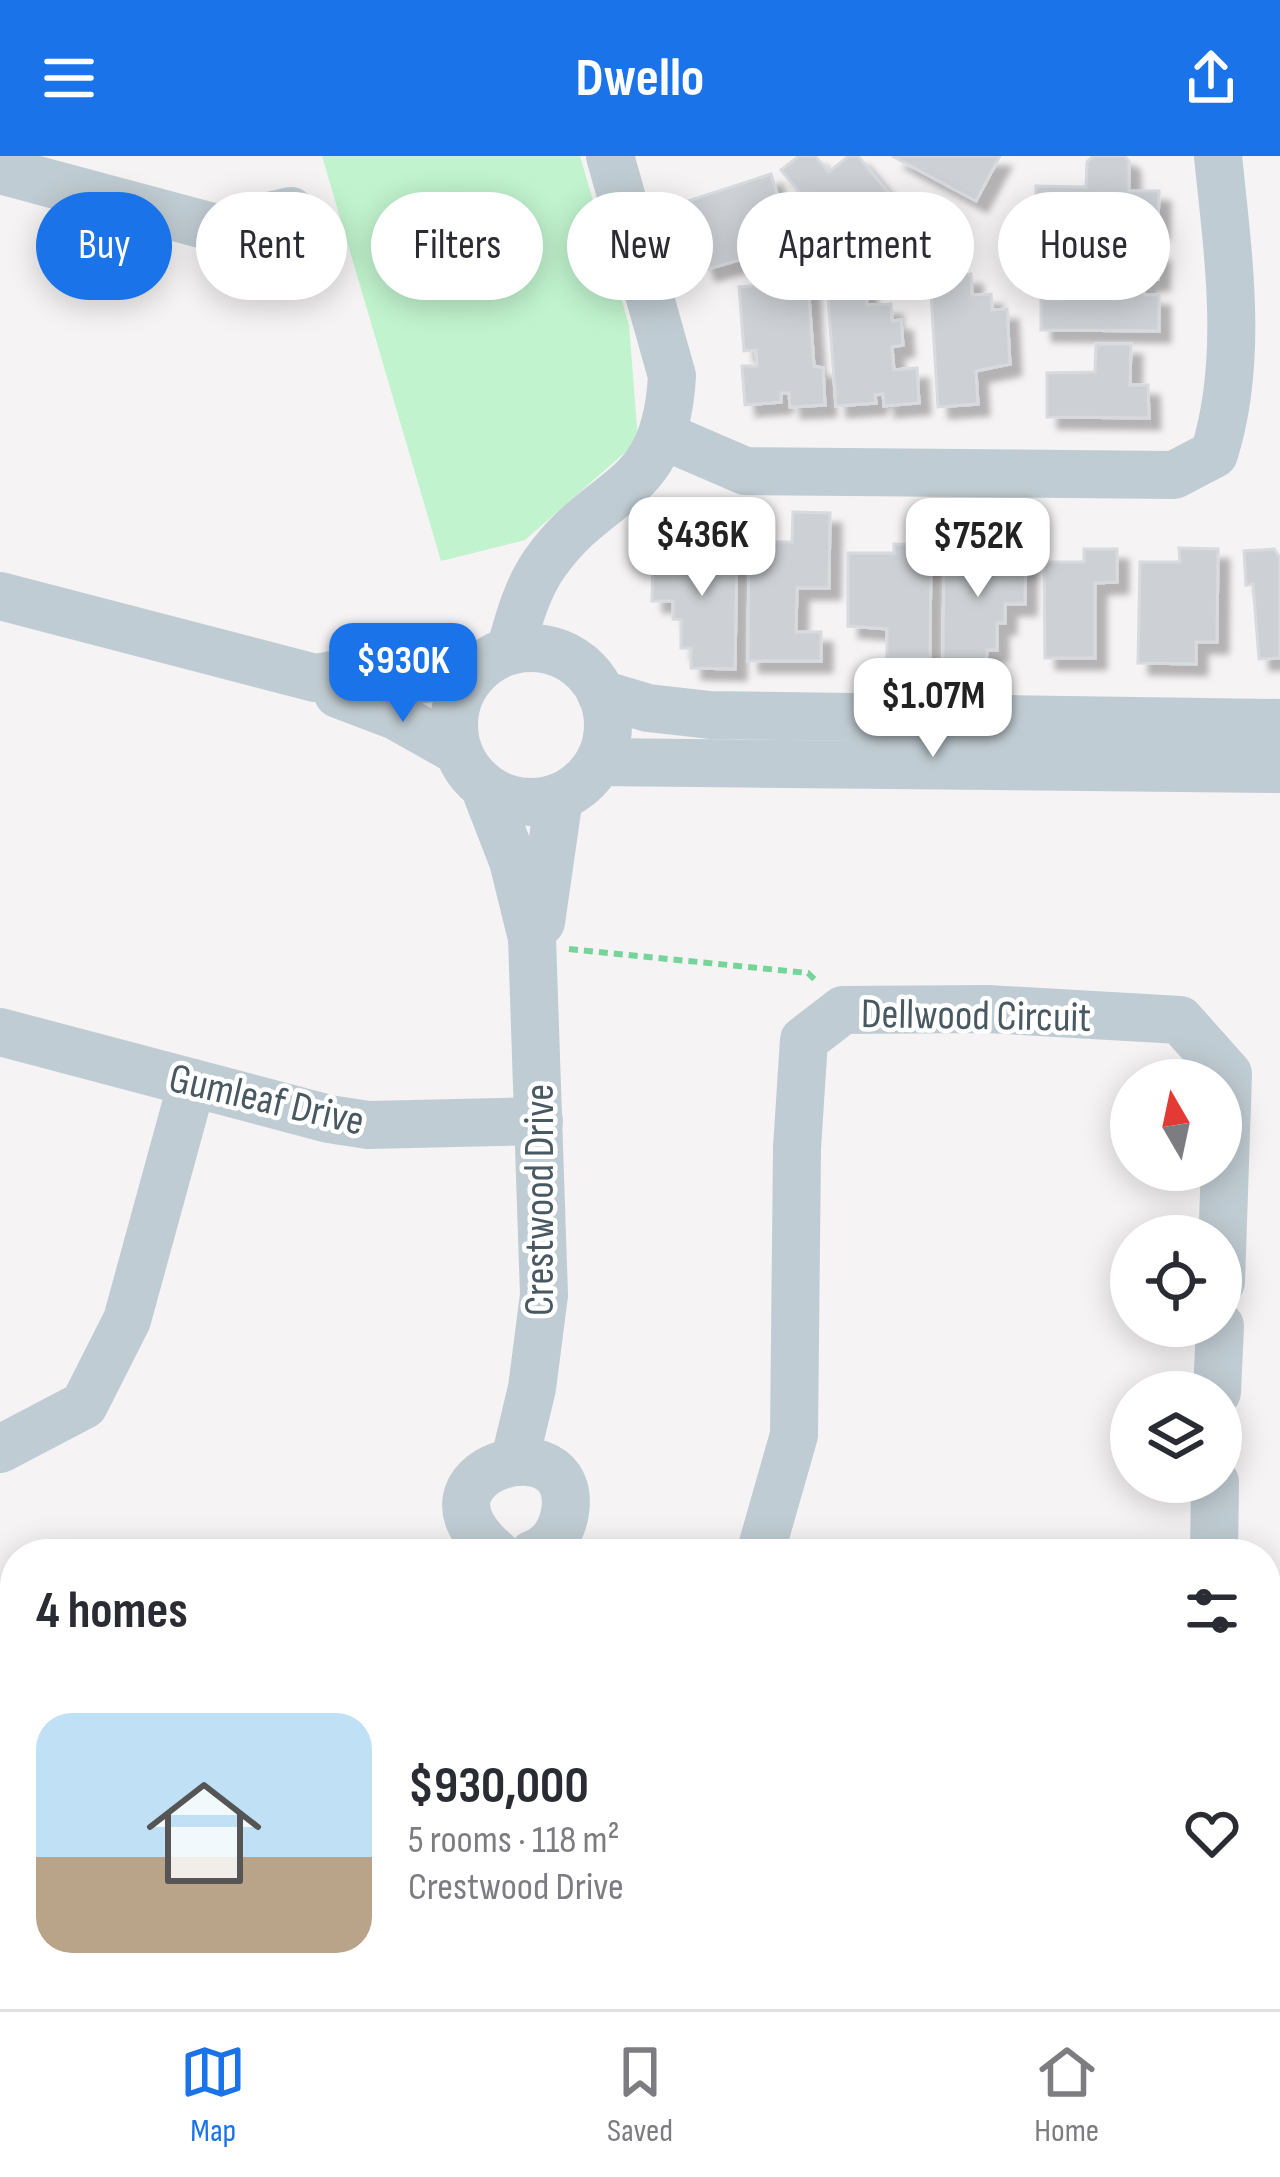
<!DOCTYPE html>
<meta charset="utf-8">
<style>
:root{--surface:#fff;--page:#f7f7f7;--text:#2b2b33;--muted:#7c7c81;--line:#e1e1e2;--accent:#1a73e8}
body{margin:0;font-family:"Sofia Sans Condensed",sans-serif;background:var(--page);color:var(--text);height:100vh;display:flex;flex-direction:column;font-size:45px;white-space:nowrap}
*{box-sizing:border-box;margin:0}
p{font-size:39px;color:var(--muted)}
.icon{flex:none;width:66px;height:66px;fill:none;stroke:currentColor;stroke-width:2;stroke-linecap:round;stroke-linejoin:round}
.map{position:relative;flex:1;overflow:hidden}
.side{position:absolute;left:0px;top:1383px;width:1281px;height:471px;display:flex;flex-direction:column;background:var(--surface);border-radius:48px 48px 0 0;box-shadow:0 6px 30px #0003}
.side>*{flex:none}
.hud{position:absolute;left:36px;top:36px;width:1209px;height:108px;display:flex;gap:24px}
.needle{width:78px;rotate:351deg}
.tools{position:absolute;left:1110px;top:903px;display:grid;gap:24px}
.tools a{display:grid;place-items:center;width:132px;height:132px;border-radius:50%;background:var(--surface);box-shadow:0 6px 30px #0003;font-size:60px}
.price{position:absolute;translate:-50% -102px;padding:0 27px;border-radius:24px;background:#fff;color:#222;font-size:39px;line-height:78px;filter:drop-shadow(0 3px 6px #0008)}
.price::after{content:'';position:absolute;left:50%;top:72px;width:36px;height:27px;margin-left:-18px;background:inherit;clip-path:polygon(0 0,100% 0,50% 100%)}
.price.selected{background:var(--accent);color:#fff}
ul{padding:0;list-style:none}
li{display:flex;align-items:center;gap:36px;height:300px;padding:0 36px}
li+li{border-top:3px solid var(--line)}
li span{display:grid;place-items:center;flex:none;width:336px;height:240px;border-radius:36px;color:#555}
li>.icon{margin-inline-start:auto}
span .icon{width:144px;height:144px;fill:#fffc;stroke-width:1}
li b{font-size:51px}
h2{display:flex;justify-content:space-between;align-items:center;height:144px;padding:0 36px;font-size:51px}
.pill{padding:0 42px;border-radius:54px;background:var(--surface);box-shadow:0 6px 30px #0003;font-size:42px;line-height:108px}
.pill.selected{background:var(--accent);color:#fff}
header{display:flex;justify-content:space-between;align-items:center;height:156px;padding:0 36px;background:var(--accent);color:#fff;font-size:54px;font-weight:700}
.tab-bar{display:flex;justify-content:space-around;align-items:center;height:168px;border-top:3px solid var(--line);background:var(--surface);font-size:33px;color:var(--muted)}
.tab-bar a{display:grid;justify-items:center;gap:6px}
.tab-bar .selected{color:var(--accent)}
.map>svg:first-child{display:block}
</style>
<header><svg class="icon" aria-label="menu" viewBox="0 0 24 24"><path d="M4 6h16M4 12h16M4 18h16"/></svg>Dwello<svg class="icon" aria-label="share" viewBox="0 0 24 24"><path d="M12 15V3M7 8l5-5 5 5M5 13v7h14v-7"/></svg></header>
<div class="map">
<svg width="1280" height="1853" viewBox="0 0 1280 1853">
<defs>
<filter id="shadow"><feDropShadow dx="11" dy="11" stdDeviation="3" flood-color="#0004"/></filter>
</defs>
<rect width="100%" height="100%" fill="#f5f3f3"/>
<path fill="#c1f3ce" d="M322 0H580L629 169 638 285 525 384 441 405Z"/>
<g fill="#cdd1d5" stroke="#d7dade" stroke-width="3" filter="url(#shadow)">
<path d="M799 0H815L829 16 849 0H858L905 57 853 100 781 14Z"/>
<path d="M892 0H1000L976 45Z"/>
<path d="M1093 0H1124L1129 5V35H1159L1158 72 1035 71 1036 30 1086 31 1087 6Z"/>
<path d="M771 18 783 57H752L763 97 705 114 685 46Z"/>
<path d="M1125 94 1159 95 1158 123H1144V139H1159V175L1041 174V143H1063V121H1073L1072 101H1125Z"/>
<path d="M971 118 972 139 991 138 992 154 1007 153 1010 208 976 215 978 248 938 251 930 121Z"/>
<path d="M808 126 814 210 823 212 825 249 790 251 789 237H781V246L745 249 742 210H757L756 194 744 195 739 131Z"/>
<path d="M865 127 867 149 891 148 892 165 901 164 903 189 892 191 894 214 917 212 919 247 884 250 883 238 875 239 876 247 836 250 827 129Z"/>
<path d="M1096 188H1131L1130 229H1148L1149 262 1047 261V217L1095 216Z"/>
<path d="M793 356 830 357 829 432H797L796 476H821V505H748L749 386H792Z"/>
<path d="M697 384H737L735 513 691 512V492H681V464L673 463V445H652L653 396H697Z"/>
<path d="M944 387H982V398H1026L1025 448H1005V467H997V494H987L986 509H943Z"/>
<path d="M894 388 931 389 930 501H887V473L848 470V397H894Z"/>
<path d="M1179 392 1218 393 1217 486H1196V508L1138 507 1140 406H1180Z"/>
<path d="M1084 393H1117V426L1095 427V502H1045L1044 406H1084Z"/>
<path d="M1274 393 1280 402V502L1259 503 1253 428 1246 429 1244 395Z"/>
</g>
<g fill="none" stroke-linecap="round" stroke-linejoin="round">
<path stroke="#76d49a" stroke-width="6" stroke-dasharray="9 6" stroke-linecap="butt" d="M569 793 808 817 816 825"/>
<g stroke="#c0ccd3" stroke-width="48">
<path d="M0 14 216 72 291 55"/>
<path d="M664 280 745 315 1174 319 1214 298C1244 203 1228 99 1218 0"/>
<path d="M0 440 315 522 337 518 391 528 476 515"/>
<circle cx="531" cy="569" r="77"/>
<path d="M510 495C518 466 527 432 545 407 602 326 665 343 672 220L610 0"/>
<path d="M338 538 396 560 458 595"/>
<path d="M601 538 648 552 710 559 1280 567"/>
<path d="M599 606 1280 613"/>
<path d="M484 630 513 705 532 782 544 1139 532 1232 515 1303"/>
<path d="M541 766 559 641"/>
<path d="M0 876 329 963 368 969 539 965"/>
<path d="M1217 1236 1220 1170"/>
<path d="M0 1293 84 1249 127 1164 192 927"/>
<path d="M497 1398C395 1314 580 1262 565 1356 562 1375 551 1392 533 1398"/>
<path d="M760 1398 794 1279 797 992 804 884 843 854 987 853 1180 864 1228 918 1221 1126"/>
<path d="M1214 1398 1215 1326"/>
<path d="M0 1710 15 1708"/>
<path d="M831 1839 836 1853"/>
<path d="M1223 1839V1853"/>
</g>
</g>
<g text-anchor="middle" stroke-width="9" stroke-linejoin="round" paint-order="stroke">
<g font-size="42" fill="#495962" stroke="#fff">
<text transform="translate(976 858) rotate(1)" y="15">Dellwood Circuit</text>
<text transform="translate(267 942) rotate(13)" y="15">Gumleaf Drive</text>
<text transform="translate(538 1044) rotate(-90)" y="15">Crestwood Drive</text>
</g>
</g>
</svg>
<div class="tools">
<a><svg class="needle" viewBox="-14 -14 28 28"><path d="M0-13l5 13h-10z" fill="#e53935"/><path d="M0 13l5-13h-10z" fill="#7c7c81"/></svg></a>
<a><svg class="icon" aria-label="locate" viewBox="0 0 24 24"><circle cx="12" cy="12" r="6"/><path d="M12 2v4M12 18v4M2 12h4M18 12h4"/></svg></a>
<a><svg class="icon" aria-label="layers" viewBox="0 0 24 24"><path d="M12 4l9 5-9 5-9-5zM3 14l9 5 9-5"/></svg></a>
</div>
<b class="price" style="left:702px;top:443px">$436K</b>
<b class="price" style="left:978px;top:444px">$752K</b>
<b class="price selected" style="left:403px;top:569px">$930K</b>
<b class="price" style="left:933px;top:604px">$1.07M</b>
<div class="hud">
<a class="pill selected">Buy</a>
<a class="pill">Rent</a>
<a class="pill">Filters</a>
<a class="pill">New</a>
<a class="pill">Apartment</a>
<a class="pill">House</a>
</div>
<section class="side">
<h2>4 homes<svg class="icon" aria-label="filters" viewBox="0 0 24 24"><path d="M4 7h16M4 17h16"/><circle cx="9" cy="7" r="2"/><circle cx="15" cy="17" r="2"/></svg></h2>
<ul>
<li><span style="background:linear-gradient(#bfe0f5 60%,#b9a48a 0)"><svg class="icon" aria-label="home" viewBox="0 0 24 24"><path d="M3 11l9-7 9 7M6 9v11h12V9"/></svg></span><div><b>$930,000</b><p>5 rooms · 118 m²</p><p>Crestwood Drive</p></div><svg class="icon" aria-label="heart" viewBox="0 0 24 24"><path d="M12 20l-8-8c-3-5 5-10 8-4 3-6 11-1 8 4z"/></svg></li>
</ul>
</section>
</div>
<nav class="tab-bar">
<a class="selected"><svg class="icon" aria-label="map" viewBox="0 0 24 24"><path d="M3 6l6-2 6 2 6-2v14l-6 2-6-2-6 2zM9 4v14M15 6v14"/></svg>Map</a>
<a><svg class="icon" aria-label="saved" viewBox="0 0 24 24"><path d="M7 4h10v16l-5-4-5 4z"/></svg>Saved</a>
<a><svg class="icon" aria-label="home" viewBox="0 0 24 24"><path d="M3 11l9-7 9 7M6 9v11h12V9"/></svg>Home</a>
</nav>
